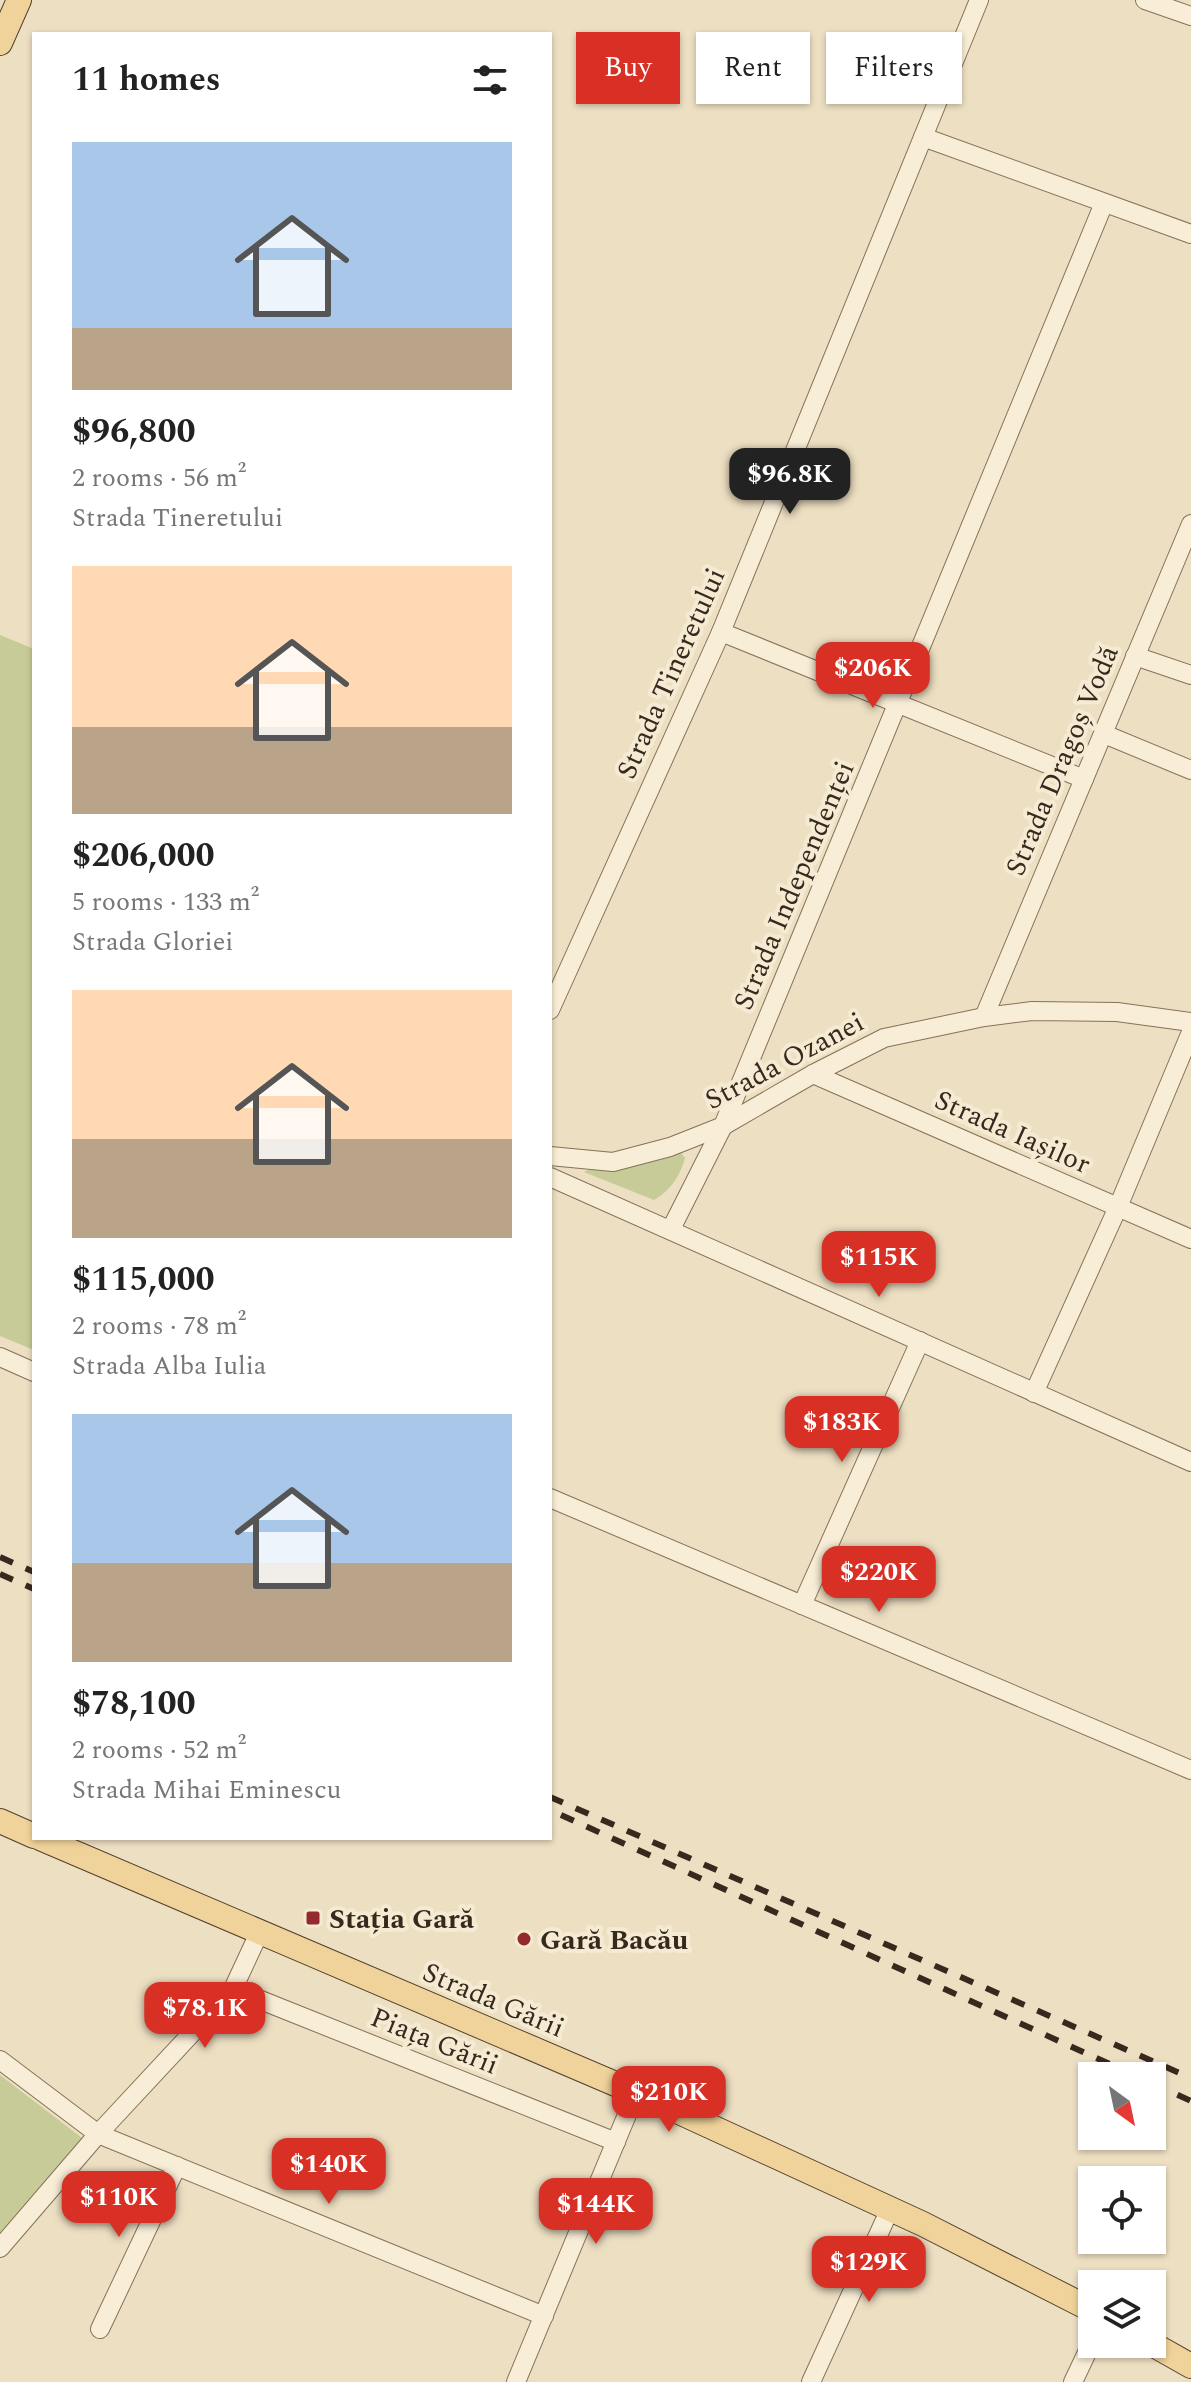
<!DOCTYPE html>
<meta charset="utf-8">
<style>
:root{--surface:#fff;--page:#f2f2f2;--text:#222;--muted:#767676;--accent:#d93025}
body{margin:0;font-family:Spectral,serif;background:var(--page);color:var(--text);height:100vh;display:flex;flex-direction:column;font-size:30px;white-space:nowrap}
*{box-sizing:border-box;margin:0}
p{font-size:26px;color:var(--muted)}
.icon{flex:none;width:44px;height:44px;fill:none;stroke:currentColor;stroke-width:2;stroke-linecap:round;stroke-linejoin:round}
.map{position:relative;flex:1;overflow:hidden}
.panel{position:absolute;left:32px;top:32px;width:520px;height:1808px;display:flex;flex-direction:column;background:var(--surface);border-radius:0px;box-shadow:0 2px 6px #0004}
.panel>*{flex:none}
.hud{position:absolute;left:576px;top:32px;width:494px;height:72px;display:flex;gap:16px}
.needle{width:52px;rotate:147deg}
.buttons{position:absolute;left:1078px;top:2062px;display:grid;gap:16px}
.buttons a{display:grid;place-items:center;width:88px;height:88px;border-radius:0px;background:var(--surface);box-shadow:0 2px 6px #0004;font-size:40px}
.price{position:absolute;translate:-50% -68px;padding:0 18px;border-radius:16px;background:var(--accent);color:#fff;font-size:26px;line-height:52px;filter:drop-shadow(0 2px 4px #0008)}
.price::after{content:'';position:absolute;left:50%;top:48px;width:24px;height:18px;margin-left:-12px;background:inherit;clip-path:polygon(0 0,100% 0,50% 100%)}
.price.selected{background:#222;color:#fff}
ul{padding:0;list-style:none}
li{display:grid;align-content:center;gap:16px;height:424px;padding:0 40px}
li span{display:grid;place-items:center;height:248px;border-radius:0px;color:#555}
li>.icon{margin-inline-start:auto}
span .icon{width:144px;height:144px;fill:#fffc;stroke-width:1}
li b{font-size:34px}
h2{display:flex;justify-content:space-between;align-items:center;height:96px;padding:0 40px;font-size:34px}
.pill{padding:0 28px;border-radius:0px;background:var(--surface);box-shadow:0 2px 6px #0004;font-size:28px;line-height:72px}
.pill.selected{background:var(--accent);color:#fff}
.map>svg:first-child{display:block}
</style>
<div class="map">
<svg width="1191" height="2382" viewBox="0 0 1191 2382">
<rect width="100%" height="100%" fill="#eddfc2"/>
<g fill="#c6cb97">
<path d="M0 635 34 649V1350L0 1336Z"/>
<path d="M676 1153H681L685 1158C681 1175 669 1192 654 1200L584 1172 588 1170 632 1167Z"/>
<path d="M0 2075 82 2138 0 2235Z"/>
</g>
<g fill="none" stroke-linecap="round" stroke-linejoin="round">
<defs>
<g id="minor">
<path d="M1145 0 1191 16"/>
<path d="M923 137 1191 234"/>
<path d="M721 632 1084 779"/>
<path d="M1135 656 1191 675"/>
<path d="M1104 734 1191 770"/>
<path d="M550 1010 721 632 979 0"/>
<path d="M984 1017 1191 524"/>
<path d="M813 1074 1191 1239"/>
<path d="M550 1156 613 1162 670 1147 723 1126 813 1074 884 1038 984 1017 1032 1011 1117 1012 1191 1022"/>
<path d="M550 1177 1191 1462"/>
<path d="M671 1229 723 1126 1104 203"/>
<path d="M0 1357 34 1372"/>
<path d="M1034 1393 1118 1207 1191 1032"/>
<path d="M550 1498 1191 1770"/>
<path d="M802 1605 920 1341"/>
<path d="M233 1989 616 2142"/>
<path d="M0 2060 98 2134 544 2316"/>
<path d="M0 2248 98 2134 233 1989 260 1931"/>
<path d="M100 2329 177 2166"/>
<path d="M516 2382 636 2093"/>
<path d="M811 2382 890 2209"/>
<path d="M1073 2382 1092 2342"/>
</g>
<g id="major">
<path d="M0 43 19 0"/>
<path d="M0 1821 34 1836"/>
<path d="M40 1838 653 2100 923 2224 1092 2310"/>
<path d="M1152 2344 1191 2366"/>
</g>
</defs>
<use href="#minor" stroke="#87715a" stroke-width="20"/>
<use href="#major" stroke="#553f2e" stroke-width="26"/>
<use href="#minor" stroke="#f8edd6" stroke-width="18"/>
<use href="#major" stroke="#f0d39a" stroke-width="24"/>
<g stroke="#37291e" stroke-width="6" stroke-dasharray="14 14" stroke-linecap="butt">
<path d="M0 1557 34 1572"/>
<path d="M0 1574 34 1589"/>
<path d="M550 1797 1191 2078"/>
<path d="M561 1815 1136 2076"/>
<path d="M1152 2083 1191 2101"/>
</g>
</g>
<g fill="#952a2e" stroke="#f5ead2" stroke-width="3">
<rect x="305" y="1910" width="16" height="16" rx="4"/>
<circle cx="524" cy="1939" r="8"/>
</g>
<g text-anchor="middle" stroke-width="8" stroke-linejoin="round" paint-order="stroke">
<g font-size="28" fill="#37291e" stroke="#f5ead2">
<text transform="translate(670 673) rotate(-66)" y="10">Strada Tineretului</text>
<text transform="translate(1061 760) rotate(-67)" y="10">Strada Dragoș Vodă</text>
<text transform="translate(793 885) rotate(-67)" y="10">Strada Independenței</text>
<text transform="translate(784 1060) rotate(-28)" y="10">Strada Ozanei</text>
<text transform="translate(1013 1131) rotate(24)" y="10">Strada Iașilor</text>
<text transform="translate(494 1999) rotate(23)" y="10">Strada Gării</text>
<text transform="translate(435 2040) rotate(22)" y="10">Piața Gării</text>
</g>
<g font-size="28" font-weight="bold" fill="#37291e" stroke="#f5ead2" text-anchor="start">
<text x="329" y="1928">Stația Gară</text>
<text x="540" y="1949">Gară Bacău</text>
</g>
</g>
</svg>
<div class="buttons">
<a><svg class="needle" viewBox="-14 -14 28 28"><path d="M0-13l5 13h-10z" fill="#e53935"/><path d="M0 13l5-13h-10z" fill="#767676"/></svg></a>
<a><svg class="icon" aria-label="locate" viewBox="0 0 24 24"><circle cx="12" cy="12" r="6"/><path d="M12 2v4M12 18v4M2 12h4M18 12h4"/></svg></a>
<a><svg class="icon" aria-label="layers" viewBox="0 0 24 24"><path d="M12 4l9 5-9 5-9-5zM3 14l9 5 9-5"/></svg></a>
</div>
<b class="price selected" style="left:790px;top:516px">$96.8K</b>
<b class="price" style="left:873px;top:710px">$206K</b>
<b class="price" style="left:879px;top:1299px">$115K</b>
<b class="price" style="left:842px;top:1464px">$183K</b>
<b class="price" style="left:879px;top:1614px">$220K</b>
<b class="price" style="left:205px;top:2050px">$78.1K</b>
<b class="price" style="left:669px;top:2134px">$210K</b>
<b class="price" style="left:329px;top:2206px">$140K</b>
<b class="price" style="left:119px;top:2239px">$110K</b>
<b class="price" style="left:596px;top:2246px">$144K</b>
<b class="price" style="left:869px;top:2304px">$129K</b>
<div class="hud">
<a class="pill selected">Buy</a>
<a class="pill">Rent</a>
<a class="pill">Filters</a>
</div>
<section class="panel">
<h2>11 homes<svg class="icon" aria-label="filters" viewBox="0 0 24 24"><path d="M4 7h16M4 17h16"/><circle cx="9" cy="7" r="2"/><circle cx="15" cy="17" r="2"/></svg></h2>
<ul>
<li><span style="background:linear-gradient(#a9c7e8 75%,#b9a48a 0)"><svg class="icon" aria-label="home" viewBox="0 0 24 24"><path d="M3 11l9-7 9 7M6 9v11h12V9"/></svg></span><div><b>$96,800</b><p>2 rooms · 56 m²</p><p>Strada Tineretului</p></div></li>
<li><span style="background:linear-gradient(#ffd9b3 65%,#b9a48a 0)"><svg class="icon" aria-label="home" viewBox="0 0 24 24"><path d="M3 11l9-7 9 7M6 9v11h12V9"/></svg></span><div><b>$206,000</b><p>5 rooms · 133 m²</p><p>Strada Gloriei</p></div></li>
<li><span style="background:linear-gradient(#ffd9b3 60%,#b9a48a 0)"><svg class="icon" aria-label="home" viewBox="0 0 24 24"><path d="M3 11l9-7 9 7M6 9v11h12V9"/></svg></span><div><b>$115,000</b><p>2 rooms · 78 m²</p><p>Strada Alba Iulia</p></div></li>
<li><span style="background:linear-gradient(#a9c7e8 60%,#b9a48a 0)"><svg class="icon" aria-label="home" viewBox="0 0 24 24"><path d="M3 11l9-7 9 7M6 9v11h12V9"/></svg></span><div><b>$78,100</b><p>2 rooms · 52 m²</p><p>Strada Mihai Eminescu</p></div></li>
</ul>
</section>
</div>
